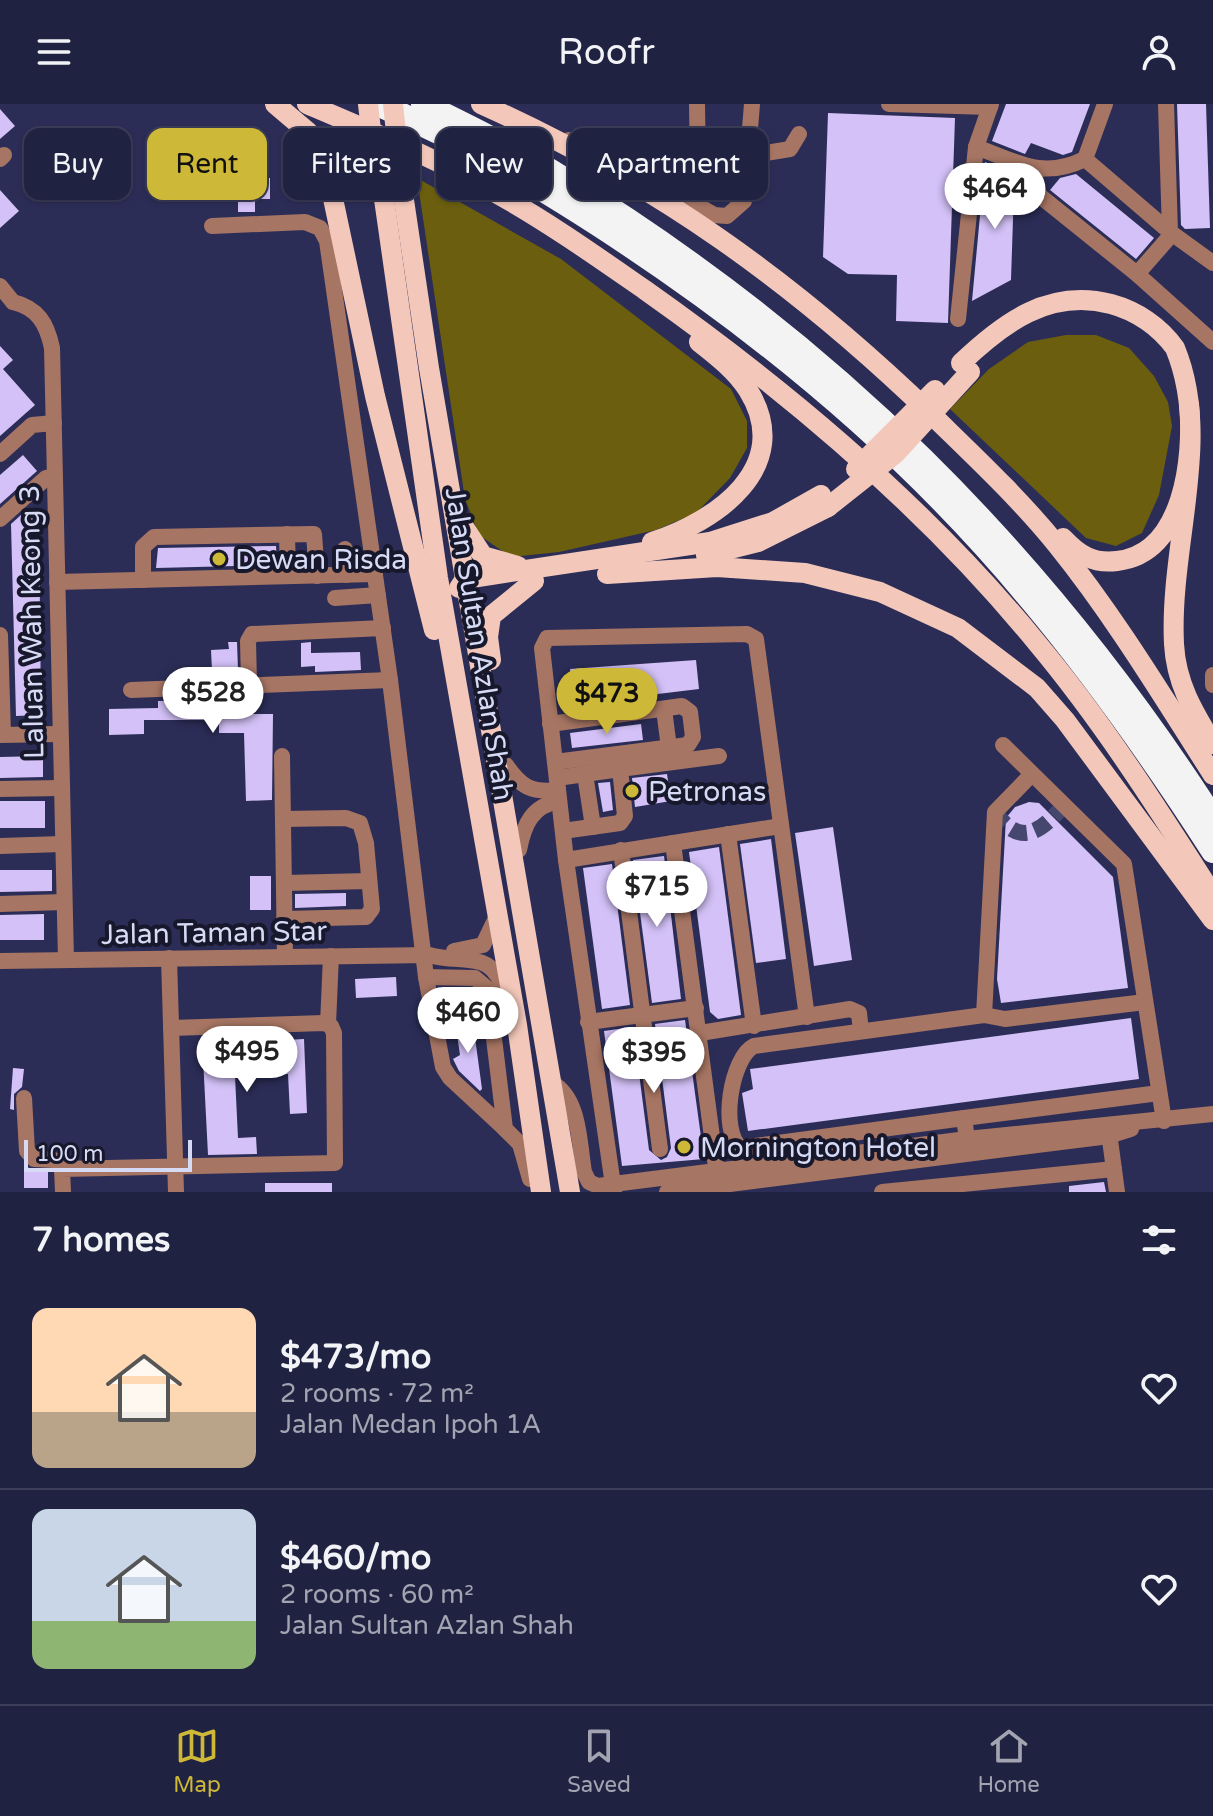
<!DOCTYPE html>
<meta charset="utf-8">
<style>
:root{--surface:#202241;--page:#2d2f4c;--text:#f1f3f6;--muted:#a2a4b1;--line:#3d3f5a;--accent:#ceb838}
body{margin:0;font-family:"Varela Round",sans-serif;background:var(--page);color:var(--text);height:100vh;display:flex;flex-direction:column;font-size:30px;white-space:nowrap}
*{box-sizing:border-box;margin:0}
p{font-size:26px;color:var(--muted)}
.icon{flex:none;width:44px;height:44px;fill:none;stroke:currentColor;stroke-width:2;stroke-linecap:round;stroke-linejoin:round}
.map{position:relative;height:1088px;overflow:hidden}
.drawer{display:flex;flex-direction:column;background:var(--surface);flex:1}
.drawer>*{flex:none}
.hud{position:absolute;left:24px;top:24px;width:800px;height:72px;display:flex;gap:16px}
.scale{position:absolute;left:24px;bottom:20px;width:168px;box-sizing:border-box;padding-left:8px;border:4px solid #d6daf5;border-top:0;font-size:22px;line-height:28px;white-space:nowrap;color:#d6daf5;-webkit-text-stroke:6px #17182b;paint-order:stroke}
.price{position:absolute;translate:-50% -68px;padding:0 18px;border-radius:28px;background:#fff;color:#222;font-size:26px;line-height:52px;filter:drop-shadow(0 2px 4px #0008)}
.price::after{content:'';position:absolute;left:50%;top:48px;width:24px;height:18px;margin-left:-12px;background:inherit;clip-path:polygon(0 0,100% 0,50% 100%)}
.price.active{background:var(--accent);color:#111}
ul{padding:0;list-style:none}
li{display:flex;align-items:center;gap:24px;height:200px;padding:0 32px}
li+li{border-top:2px solid var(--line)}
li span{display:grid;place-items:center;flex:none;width:224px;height:160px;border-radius:16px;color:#555}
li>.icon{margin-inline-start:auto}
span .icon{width:96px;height:96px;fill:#fffc;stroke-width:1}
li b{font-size:34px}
h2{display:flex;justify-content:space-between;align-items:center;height:96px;padding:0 32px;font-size:34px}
.pill{padding:0 28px;border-radius:16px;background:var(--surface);box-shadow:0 2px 6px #0004,0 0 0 2px var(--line);font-size:28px;line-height:72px}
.pill.active{background:var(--accent);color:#111}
header{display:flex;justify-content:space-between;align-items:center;height:104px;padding:0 32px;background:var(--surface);font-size:36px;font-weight:600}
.menu{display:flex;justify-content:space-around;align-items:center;height:112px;border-top:2px solid var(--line);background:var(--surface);font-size:22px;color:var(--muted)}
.menu a{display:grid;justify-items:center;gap:4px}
.menu .active{color:var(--accent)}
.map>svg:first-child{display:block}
</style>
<header><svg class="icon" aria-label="menu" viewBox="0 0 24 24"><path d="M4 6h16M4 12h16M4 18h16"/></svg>Roofr<svg class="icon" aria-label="person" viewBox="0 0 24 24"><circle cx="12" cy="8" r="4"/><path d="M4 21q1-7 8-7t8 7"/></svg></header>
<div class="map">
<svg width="1213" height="1088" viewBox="0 0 1213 1088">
<rect width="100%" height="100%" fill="#2b2d57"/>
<g fill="#6b5e0e">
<path d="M417 74 561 155 731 285 747 317V344L730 374 696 409 656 426 559 448 511 453 479 431 465 395Z"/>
<path d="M1066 231H1096L1129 244 1154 272 1168 298 1172 322 1159 391 1142 429 1116 442 1086 434 950 305 989 265 1028 238Z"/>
</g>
<g fill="#d3c1f7">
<path d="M1006 0H1090L1072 48 1063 51 1031 39 1025 50 992 37Z"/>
<path d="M1177 0H1206L1210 124 1185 125 1181 121Z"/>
<path d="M0 5 15 22 0 35Z"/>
<path d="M828 9 955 14 948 219 896 217 897 171 848 170 823 153Z"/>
<path d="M985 58 1018 71 1014 84 1011 176 972 197Z"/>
<path d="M1076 70 1154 134 1136 155 1050 86 1060 74Z"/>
<path d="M270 74V95H255V108H238V95L219 96V75Z"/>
<path d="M0 86 19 107 0 124Z"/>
<path d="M0 242 13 256 3 265 35 301 0 332Z"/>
<path d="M23 351 37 367 0 400V371Z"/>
<path d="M21 411H39L41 611 16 612 11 420Z"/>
<path d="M276 442 277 461 156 464 158 444Z"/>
<path d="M228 538H237L238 566 212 567 211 546 229 545Z"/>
<path d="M311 538V549L360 548 361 566 315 568V562L301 563V539Z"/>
<path d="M696 556 699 585 575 600 570 565Z"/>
<path d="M227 596V610H273L272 696 246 697 244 629H219V616H144V630L109 631V605L158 604V597Z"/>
<path d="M641 620 643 636 572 644 570 629Z"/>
<path d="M43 652V673L0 674V653Z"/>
<path d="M667 670 671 697 635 703 632 674Z"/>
<path d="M610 678 613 706 603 708 598 679Z"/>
<rect x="0" y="697" width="45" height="27"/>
<path d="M1029 698 1039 699 1113 773 1128 884 1001 899 997 875 1006 714 1015 703Z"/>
<path d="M833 723 852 856 814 862 795 729Z"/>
<path d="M771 735 786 855 756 859 740 740Z"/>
<path d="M719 743 741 911 718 915 710 908 689 748Z"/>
<path d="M664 752 681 895 652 899 633 756Z"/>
<path d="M612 760 630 901 602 905 583 764Z"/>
<path d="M0 766H52V787L0 788Z"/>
<rect x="250" y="772" width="21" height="34"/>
<path d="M346 789V802L295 804V790Z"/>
<path d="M44 810V836H0V811Z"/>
<path d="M396 873 397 892 356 894 355 875Z"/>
<path d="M1131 914 1139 975 748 1027 742 989 753 985 750 965Z"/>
<path d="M685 916 704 1055 622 1062 604 927 633 923 649 1046 661 1056 667 1053 671 1044 655 920Z"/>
<path d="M473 919 482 985 480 987 459 967 453 955 460 951 456 924Z"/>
<path d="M304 935 307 1009 290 1010 288 970 235 972 238 1034 256 1033 257 1050 208 1051 203 954 287 951V936Z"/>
<path d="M13 964 24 965 22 983 14 990V1006L10 1005Z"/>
<path d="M24 1063 48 1067V1084H24Z"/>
<path d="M1104 1078 1106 1088H1069V1082Z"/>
<rect x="265" y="1079" width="67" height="9"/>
</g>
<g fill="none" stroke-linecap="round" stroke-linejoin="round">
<path stroke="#45476f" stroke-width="16" stroke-dasharray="16 8" stroke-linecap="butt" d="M995 708C1020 744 1041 728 1064 701"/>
<g stroke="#a77563" stroke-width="16">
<path d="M697 0 698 68 744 93"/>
<path d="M889 0 990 3"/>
<path d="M1105 0 1085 55 1170 128 1213 159"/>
<path d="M1166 0 1170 128"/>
<path d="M569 36 610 50 714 111 727 112 744 97 752 0"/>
<path d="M976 43C1017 58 1042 76 1085 55"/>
<path d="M747 52 790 45 799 30"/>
<path d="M0 55 4 51"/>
<path d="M1038 67 1029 79 1035 88 1137 170 1213 238"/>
<path d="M212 122 305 118 320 124 327 137 390 576 426 873 443 963 450 974 505 1025"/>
<path d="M1137 170 1172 130"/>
<path d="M0 182 13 198"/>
<path d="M13 198C38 204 47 220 52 244L66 856"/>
<path d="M958 215 976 43 991 0"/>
<path d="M0 350 32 321 54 319"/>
<path d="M0 415 46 374 53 373"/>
<path d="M287 430 288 472"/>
<path d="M345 445 346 471"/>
<path d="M143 476V443L154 433 314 430 317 472"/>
<path d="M57 478 375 470"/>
<path d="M335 494 378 491"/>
<path d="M0 531 3 630"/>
<path d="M1213 571V581"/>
<path d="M249 580 248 537 252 530 383 524"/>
<path d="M131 586 390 576"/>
<path d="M664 605 669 644"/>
<path d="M550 620 682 602 690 608 693 633 688 641 555 658"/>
<path d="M0 631 59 630"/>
<path d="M1003 641 1124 760 1164 1017"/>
<path d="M282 652 285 853"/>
<path d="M506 661C521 683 531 689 558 686"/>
<path d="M620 665 719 652"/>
<path d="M585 670 593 723"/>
<path d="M557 674 620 665 625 712 620 719 563 727"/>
<path d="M0 685 61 684"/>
<path d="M283 715 346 714 360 719 366 739 372 805 366 813 284 815"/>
<path d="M728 730 754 922"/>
<path d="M673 739 718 1078"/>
<path d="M0 742 62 740"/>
<path d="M519 746C524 720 532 702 559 697"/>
<path d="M621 746 660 1045"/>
<path d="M566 756 781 722"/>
<path d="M284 779 369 777"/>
<path d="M0 800 64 798"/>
<path d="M454 847 483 841 496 814"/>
<path d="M169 854 176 1088"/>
<path d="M0 857 429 851C465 861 493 844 505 890"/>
<path d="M426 873 475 874 488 885 505 1025 520 1040 530 1075"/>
<path d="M984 911 995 708 1031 671"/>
<path d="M588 918 696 904"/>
<path d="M328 920 331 852"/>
<path d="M700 929 850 905 859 909 861 927"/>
<path d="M552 979C580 994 579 1039 584 1068L589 1078 598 1082 967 1035 1213 1010"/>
<path d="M24 994 27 1047 34 1055 54 1056 62 1065"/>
<path d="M964 1014 1159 989"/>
<path d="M1108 1021 1117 1088"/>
<path d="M967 1035 964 1014 741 1044C719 1028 731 953 754 942L984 911 1005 915 1145 898"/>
<path d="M63 1088 62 1065 335 1059 334 929 331 922 324 919 171 924"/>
<path d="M614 1088 566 756 542 544 547 534 747 530 756 535 807 913"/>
<path d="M667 1088 1109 1032 1131 1025"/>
<path d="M882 1088 1114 1065"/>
</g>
<g stroke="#f3c8ba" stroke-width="20">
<path d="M275 0 308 28 328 71 375 292 434 526"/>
<path d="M307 0C370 27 436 54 496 89 548 118 596 152 645 186 788 287 926 403 1037 539 1103 618 1158 705 1213 791"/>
<path d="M481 0C655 78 794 178 931 310 974 352 1019 394 1057 441 1115 513 1163 593 1213 671"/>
<path d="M381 74 438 474 517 921 541 1088"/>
<path d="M401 76 429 264 570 1088"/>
<path d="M961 259C1003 219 1049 184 1111 200 1137 207 1160 223 1175 244 1213 336 1169 440 1174 540 1176 579 1193 607 1213 640"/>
<path d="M462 420 483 452 518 462"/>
<path d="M1063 434C1079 451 1093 460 1117 457 1184 450 1194 353 1189 300"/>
<path d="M652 438C715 418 796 363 748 286 736 267 717 252 699 238"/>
<path d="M706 451 758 438 828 403"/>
<path d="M607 470 717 463 805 469 880 488 958 524 1037 584 1065 616 1213 816"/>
<path d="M459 484 465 475 710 438 773 418 821 391"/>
<path d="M491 556 488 533 491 512 534 477"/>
</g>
<g stroke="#f3f3f3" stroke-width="24">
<path d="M377 0C465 37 545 85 625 138 774 237 918 358 1032 497 1098 576 1157 660 1213 747"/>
<path d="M423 0C468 23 514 44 557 71 829 237 1041 448 1213 715"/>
</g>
<g stroke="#f3c8ba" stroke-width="20">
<path d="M368 0 375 61 381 74"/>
<path d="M393 0 401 76"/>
<path d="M856 365 935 286"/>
<path d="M828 403 895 350 970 268"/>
</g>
</g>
<g fill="#ceb838" stroke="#17182b" stroke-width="3">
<circle cx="219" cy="455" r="8"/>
<circle cx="632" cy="687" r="8"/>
<circle cx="684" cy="1043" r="8"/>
</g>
<g text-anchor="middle" stroke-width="8" stroke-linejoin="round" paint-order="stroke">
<g font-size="28" fill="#d6daf5" stroke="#17182b" text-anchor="start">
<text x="235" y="465">Dewan Risda</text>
<text x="648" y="697">Petronas</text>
<text x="700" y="1053">Mornington Hotel</text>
</g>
<g font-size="28" fill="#d6daf5" stroke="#17182b">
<text transform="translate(31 518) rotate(-91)" y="10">Laluan Wah Keong 3</text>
<text transform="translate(480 540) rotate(81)" y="10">Jalan Sultan Azlan Shah</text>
<text transform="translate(214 828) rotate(-1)" y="10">Jalan Taman Star</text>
</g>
</g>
</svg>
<div class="scale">100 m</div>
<b class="price" style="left:995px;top:127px">$464</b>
<b class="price" style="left:213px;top:631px">$528</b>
<b class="price active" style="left:607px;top:632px">$473</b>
<b class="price" style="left:657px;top:825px">$715</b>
<b class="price" style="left:468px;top:951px">$460</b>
<b class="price" style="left:247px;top:990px">$495</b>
<b class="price" style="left:654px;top:991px">$395</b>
<div class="hud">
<a class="pill">Buy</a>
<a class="pill active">Rent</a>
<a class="pill">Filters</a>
<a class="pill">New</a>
<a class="pill">Apartment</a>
</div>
</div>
<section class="drawer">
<h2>7 homes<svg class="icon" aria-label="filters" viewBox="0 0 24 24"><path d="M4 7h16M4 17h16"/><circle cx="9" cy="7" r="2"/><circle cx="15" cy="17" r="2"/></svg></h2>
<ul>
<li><span style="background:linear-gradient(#ffd9b3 65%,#b9a48a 0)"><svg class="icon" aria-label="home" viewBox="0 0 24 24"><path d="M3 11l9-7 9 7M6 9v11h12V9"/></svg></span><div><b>$473/mo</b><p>2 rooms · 72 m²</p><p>Jalan Medan Ipoh 1A</p></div><svg class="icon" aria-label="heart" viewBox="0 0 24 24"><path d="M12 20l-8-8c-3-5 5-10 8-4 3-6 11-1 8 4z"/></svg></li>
<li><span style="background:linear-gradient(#c9d6e8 70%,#8fb573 0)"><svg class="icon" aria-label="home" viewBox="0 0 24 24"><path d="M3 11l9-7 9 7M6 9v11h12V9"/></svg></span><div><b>$460/mo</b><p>2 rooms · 60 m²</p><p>Jalan Sultan Azlan Shah</p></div><svg class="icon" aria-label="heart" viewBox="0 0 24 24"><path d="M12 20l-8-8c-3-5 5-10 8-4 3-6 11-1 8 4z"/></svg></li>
</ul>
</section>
<nav class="menu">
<a class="active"><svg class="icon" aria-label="map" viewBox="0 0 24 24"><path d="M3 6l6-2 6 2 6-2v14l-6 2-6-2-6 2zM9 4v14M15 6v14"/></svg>Map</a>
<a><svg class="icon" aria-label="saved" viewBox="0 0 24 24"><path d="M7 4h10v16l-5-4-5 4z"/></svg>Saved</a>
<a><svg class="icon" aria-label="home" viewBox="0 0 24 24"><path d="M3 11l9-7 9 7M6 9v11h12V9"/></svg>Home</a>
</nav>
